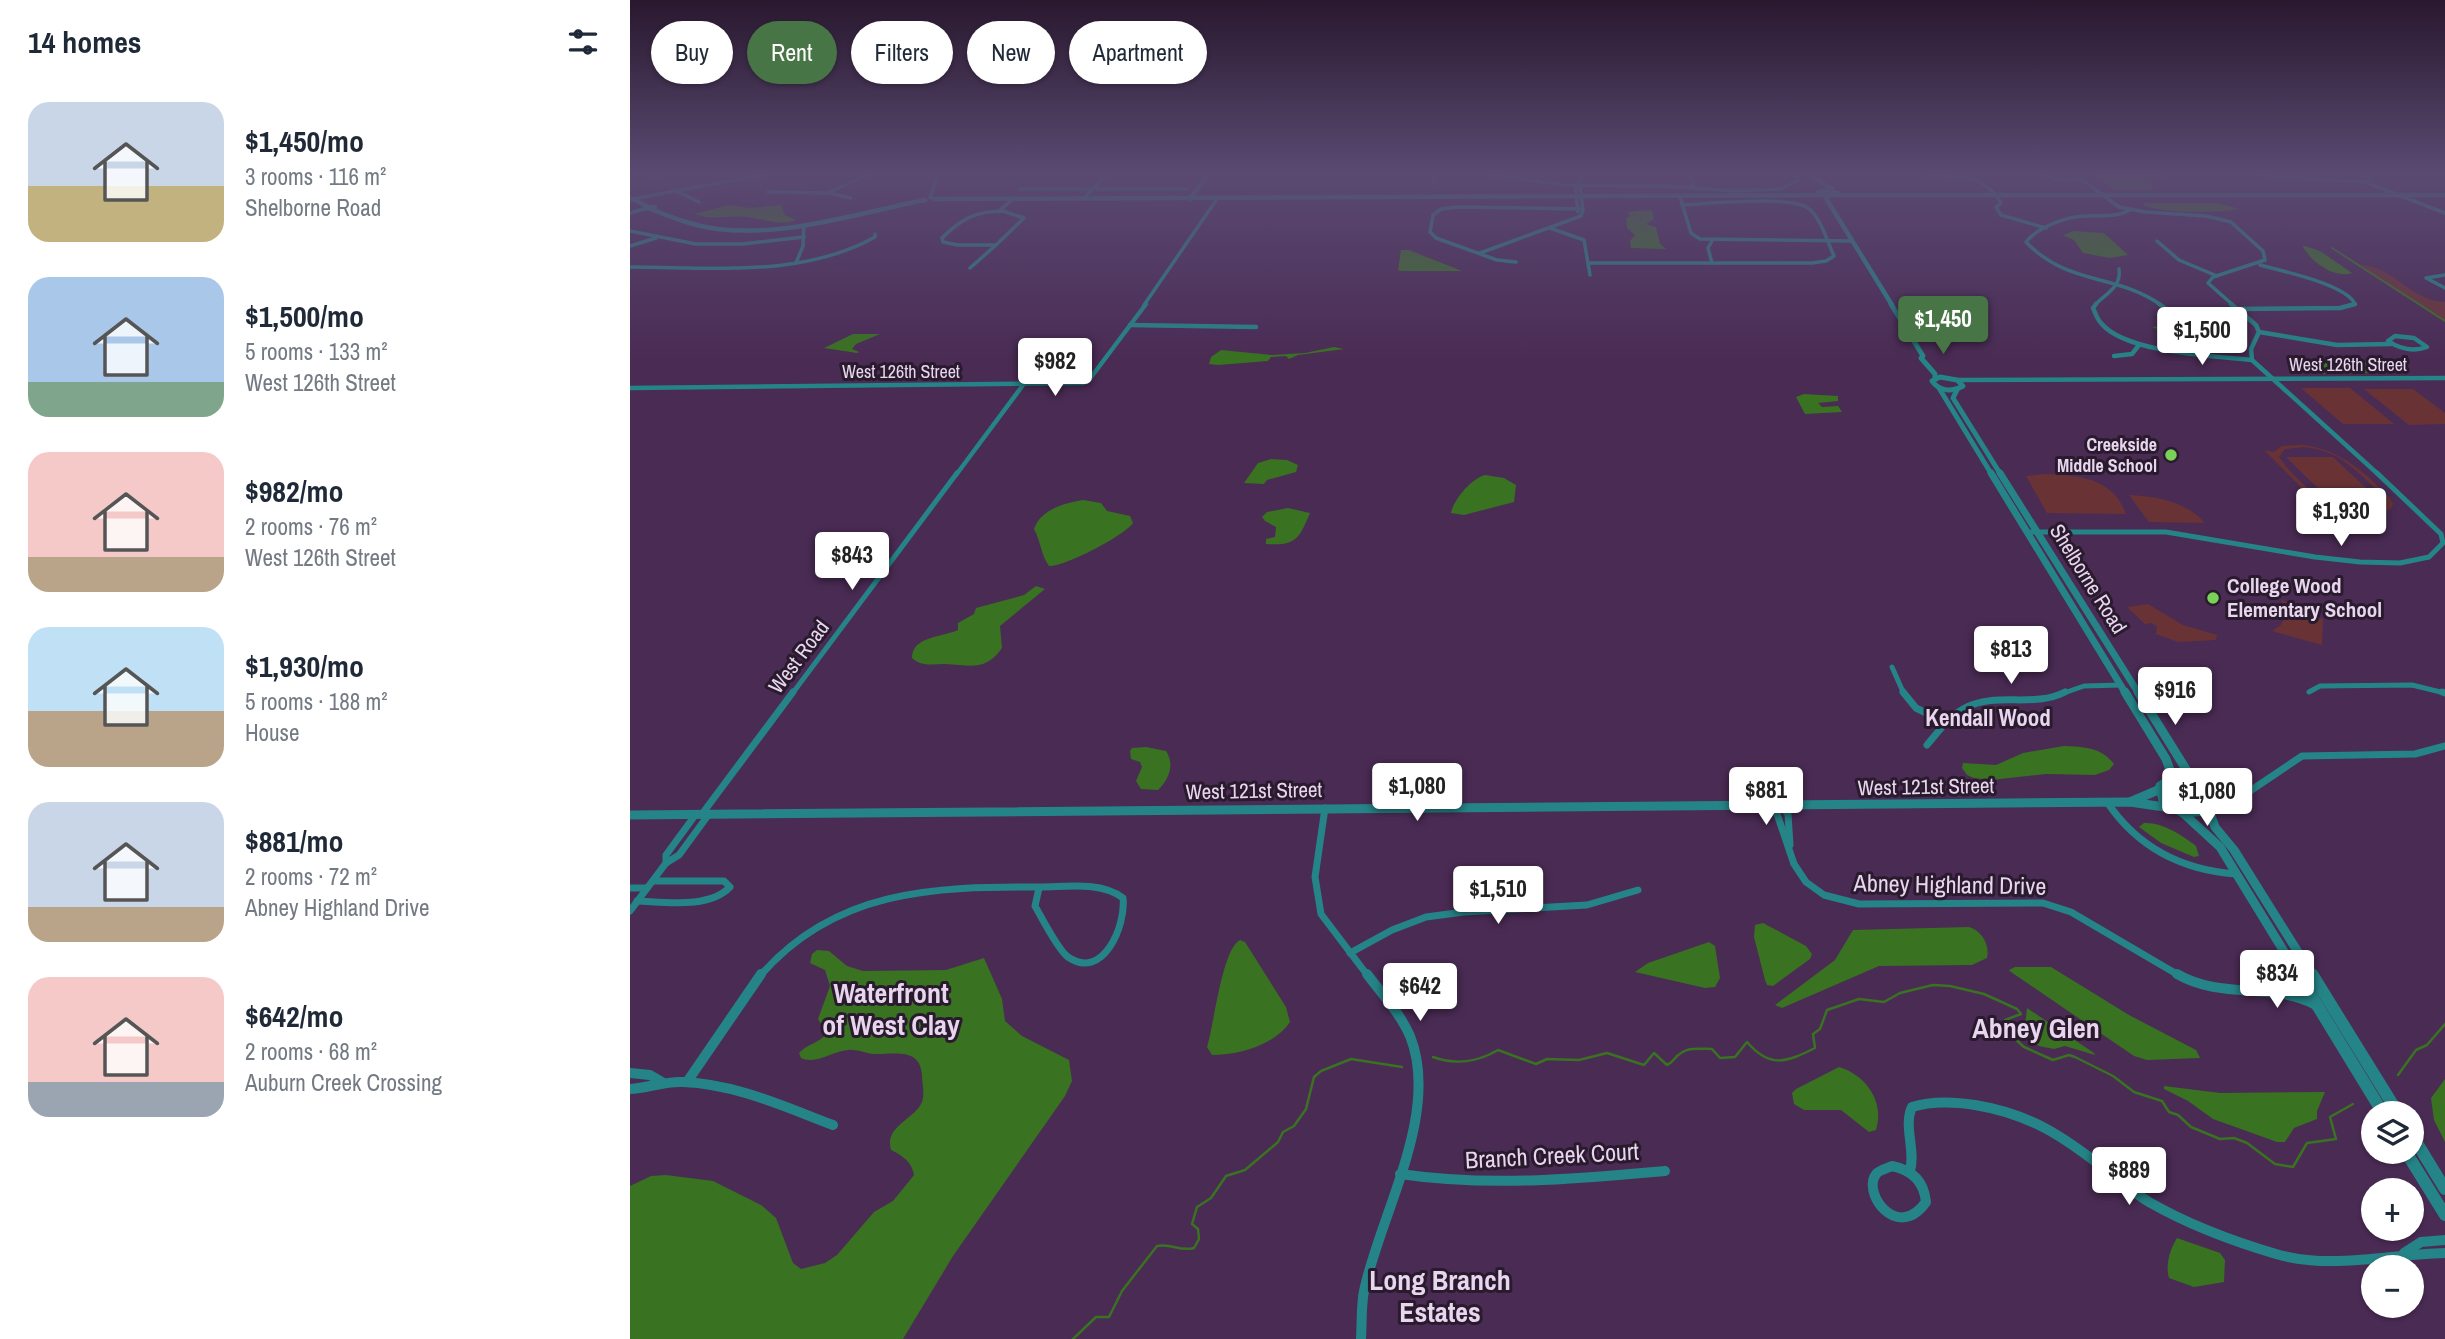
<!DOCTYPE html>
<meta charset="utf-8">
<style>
:root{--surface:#fff;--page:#f6f6f7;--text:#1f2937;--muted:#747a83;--accent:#487545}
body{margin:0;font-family:"Archivo Narrow",sans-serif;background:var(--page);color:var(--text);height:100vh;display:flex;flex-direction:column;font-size:26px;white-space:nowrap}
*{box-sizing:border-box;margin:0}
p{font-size:23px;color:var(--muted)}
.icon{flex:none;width:38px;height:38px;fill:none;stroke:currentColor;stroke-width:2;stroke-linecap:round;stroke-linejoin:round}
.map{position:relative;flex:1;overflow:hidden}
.panel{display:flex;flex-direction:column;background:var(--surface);width:630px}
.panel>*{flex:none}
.hud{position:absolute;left:21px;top:21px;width:665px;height:63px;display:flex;gap:14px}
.buttons{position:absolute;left:1731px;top:1101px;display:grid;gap:14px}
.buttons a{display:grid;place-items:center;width:63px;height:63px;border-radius:50%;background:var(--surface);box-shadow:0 2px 5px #0004;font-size:35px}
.price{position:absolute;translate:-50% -60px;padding:0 16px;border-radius:7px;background:#fff;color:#222;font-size:23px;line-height:46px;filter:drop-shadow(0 2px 4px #0008)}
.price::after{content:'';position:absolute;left:50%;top:42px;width:21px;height:16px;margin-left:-10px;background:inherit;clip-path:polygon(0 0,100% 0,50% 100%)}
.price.current{background:var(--accent);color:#fff}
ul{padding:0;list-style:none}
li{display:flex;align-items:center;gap:21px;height:175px;padding:0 28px}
li span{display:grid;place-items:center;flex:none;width:196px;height:140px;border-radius:21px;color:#555}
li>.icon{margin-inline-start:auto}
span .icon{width:84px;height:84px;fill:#fffc;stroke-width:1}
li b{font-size:30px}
h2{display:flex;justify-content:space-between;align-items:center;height:84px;padding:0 28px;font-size:30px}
.pill{padding:0 24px;border-radius:32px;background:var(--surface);box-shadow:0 2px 5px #0004;font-size:24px;line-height:63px}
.pill.current{background:var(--accent);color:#fff}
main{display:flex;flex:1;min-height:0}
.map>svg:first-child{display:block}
</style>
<main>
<section class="panel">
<h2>14 homes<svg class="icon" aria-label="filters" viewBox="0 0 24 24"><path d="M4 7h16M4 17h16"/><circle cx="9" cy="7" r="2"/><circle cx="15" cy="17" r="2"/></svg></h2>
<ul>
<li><span style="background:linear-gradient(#c9d6e8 60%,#c2b280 0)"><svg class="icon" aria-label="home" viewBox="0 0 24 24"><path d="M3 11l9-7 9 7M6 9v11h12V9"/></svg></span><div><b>$1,450/mo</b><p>3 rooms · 116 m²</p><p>Shelborne Road</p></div></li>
<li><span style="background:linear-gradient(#a9c7e8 75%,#7fa58c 0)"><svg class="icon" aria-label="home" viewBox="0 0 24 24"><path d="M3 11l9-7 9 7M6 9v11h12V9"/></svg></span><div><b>$1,500/mo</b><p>5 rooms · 133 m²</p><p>West 126th Street</p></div></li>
<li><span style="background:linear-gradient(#f6c9c9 75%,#b9a48a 0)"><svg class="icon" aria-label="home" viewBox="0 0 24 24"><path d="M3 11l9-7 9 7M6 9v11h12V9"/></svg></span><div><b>$982/mo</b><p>2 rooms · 76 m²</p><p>West 126th Street</p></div></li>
<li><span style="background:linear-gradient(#bfe0f5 60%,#b9a48a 0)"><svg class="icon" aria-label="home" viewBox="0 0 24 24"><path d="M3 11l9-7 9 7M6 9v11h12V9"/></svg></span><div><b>$1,930/mo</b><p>5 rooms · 188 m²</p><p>House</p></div></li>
<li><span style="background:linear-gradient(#c9d6e8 75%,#b9a48a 0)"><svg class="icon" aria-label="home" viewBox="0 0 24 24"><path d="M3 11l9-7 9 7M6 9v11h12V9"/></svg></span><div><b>$881/mo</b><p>2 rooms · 72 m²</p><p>Abney Highland Drive</p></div></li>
<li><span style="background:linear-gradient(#f6c9c9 75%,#9aa5b1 0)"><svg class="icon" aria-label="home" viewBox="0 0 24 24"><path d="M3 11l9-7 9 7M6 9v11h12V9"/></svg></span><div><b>$642/mo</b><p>2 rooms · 68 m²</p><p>Auburn Creek Crossing</p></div></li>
</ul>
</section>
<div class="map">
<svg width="1815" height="1339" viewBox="0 0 1815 1339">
<rect width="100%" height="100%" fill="#4a2b54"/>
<g fill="#693336" fill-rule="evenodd">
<path d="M1730 265C1762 265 1782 302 1815 302V320Z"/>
<path d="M1671 388H1720L1764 424H1713Z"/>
<path d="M1734 389H1783L1815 413V424L1779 425Z"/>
<path d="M1672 445C1710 449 1734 472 1760 498L1763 504 1761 509 1740 515 1700 507 1701 509H1693L1634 450 1644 452 1652 446ZM1674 447C1685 448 1696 451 1706 456 1718 462 1756 495 1756 506 1724 533 1666 483 1649 457L1655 449Z"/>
<path d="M1656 457H1703L1750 501H1701Z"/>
<path d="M1415 474C1449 475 1483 478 1496 514L1417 513 1396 476Z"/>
<path d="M1499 495C1527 496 1556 502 1575 523L1519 522Z"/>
<path d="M1651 599C1667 608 1679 607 1693 620L1692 645 1642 631 1651 625 1655 617Z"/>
<path d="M1518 604 1553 625 1587 635 1586 640 1548 642 1526 634 1527 627 1522 623 1515 624 1497 607Z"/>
</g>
<g fill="#397221">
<path d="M1459 173 1532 174 1538 177 1517 179 1524 188 1522 189 1485 190Z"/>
<path d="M1515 203H1589L1609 209C1585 213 1535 214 1513 205Z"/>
<path d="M99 205 120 208 151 205 155 215 166 220C150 227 132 218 116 217 98 215 82 221 65 214Z"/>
<path d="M1016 210 1022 211 1024 219 1016 224 1026 227 1030 244 1036 249 1001 248 1000 241 1005 235 997 228 996 219 1000 215 997 212Z"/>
<path d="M1444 231 1474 233 1498 255 1480 258 1453 253 1444 240 1433 235Z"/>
<path d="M1672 245 1690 251 1722 273C1703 279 1680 261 1672 245Z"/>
<path d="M771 250H779L832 271H771L768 270Z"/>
<path d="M1568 324 1581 329 1576 337 1544 335 1522 327Z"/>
<path d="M223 334H250L226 344 222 349 229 352 227 353 194 348Z"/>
<path d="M704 347 714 349 668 355 659 359 656 356 641 357 638 361 588 365 579 364 581 357 591 350 642 355 675 353Z"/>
<path d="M1683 359C1709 364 1749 358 1770 368L1772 372 1692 374 1682 370 1676 362Z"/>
<path d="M1174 394 1208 396V401L1188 403 1192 407 1208 406 1212 412 1175 414 1166 397Z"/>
<path d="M641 459 657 460 668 465 666 472 637 480 634 484 614 483 628 463Z"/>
<path d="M855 475 874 478 886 485 884 502 834 515 821 513C823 500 842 478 855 475Z"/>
<path d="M453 500 471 503 477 511 500 516 503 523C494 536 434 567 419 566 411 555 411 542 404 529 411 509 435 503 453 500Z"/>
<path d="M658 508 680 513C669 539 666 546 636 544V539L645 537 646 527 635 521 632 517 637 512Z"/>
<path d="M406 586 415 589 370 626 372 648C355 672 340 665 315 664 304 664 291 667 282 658 282 636 313 637 328 630V623L344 614 346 608 394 595Z"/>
<path d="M1434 746C1454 747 1471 747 1484 764L1479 770 1465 775 1416 774 1361 780 1344 778 1337 775 1332 768 1333 763 1366 765 1393 753Z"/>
<path d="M516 747 536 751C545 764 539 780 528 790L511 789 506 781 512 767 510 762 501 759 500 751 502 748Z"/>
<path d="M1514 823C1532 822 1552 835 1566 846L1569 856 1564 857 1531 843 1509 827Z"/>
<path d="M1133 923 1176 946 1182 954 1180 959 1143 986 1137 985 1135 980 1124 937 1125 925Z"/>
<path d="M1339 927C1352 931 1360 945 1357 958L1342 965 1249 966 1152 1008 1145 1005 1205 960 1223 930Z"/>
<path d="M610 940 615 942 656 1007 660 1022C645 1045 608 1055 582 1055L577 1047C584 1025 592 949 610 940Z"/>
<path d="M1079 942 1085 946 1090 978 1085 987 1075 988 1005 972 1018 963Z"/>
<path d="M187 950 199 951 217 966 233 971 316 970 354 958 372 999 375 1021 392 1036 439 1060 442 1081 435 1096 323 1256 273 1339H0V1186L21 1176 36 1175 83 1181 131 1205 146 1218 163 1263 171 1269 195 1263 207 1255 244 1212 263 1201 284 1175C282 1162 272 1155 261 1150 254 1126 284 1120 292 1102 295 1093 292 1084 292 1075 290 1046 262 1055 244 1054 236 1054 228 1049 218 1050 202 1051 187 1065 171 1058L169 1053C177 1044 190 1043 197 1033L188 1019 200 986 195 970 180 963 182 954Z"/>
<path d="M1385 967H1421L1499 1015 1566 1050 1570 1058 1517 1060 1504 1056 1381 972 1379 970Z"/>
<path d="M1397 1008 1464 1053 1465 1055 1435 1046 1424 1049 1409 1046 1400 1041 1392 1029 1396 1018Z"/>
<path d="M1209 1067C1236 1075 1255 1102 1246 1130L1239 1132 1211 1110H1174L1164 1104 1162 1093 1166 1089Z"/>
<path d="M1815 1079V1142L1804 1120 1801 1098Z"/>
<path d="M1534 1086 1590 1093 1695 1092 1687 1111V1119L1664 1128 1655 1142H1647L1583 1119 1558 1101 1534 1089Z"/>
<path d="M1547 1238 1590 1253 1595 1260 1594 1282 1564 1287 1539 1278C1535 1265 1540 1249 1547 1238Z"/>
</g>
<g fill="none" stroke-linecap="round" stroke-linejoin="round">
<g stroke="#397221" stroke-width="2">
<path d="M0 183 40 173"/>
<path d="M1702 248 1815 321"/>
</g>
<g stroke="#397221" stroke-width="2.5">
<path d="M803 1057C825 1065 848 1062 868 1050L906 1064 917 1059 949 1060 977 1053 1014 1065 1024 1053 1037 1065C1044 1062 1044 1057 1051 1053 1059 1047 1072 1049 1082 1049L1090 1058 1105 1057 1117 1042C1140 1069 1157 1062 1185 1048L1183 1034 1190 1029 1197 1010 1229 999 1254 1002 1270 993 1303 985 1320 986 1354 994 1387 1009 1391 1014 1375 1020 1373 1028 1394 1047 1423 1060 1439 1055 1445 1057 1483 1076 1504 1092 1532 1101 1539 1112 1548 1115 1561 1127 1590 1139 1604 1138 1617 1143 1645 1164 1663 1167 1677 1143 1706 1139 1700 1117 1723 1104"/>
<path d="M1768 1075 1786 1050 1797 1045 1815 1024"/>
<path d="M443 1339 466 1317H479L492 1291 527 1246C543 1243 548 1252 564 1248L569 1239 568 1229 562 1224 567 1207 581 1198 596 1176 615 1170 648 1142 653 1132 664 1126 676 1109 684 1077 691 1071 721 1059 772 1067"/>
</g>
<g stroke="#258487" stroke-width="3.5">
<path d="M277 173H298"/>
<path d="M850 173 933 185 1034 186 1106 191 1151 189 1168 180 1165 173"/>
<path d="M1058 173 1064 182 1061 188"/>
<path d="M1407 173 1425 179 1452 180"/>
<path d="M1443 173 1489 207 1515 212 1576 216 1601 222 1633 251 1635 260 1583 277 1578 283 1603 305"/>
<path d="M1624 173 1646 177 1735 182 1815 213"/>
<path d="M1295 176C1326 175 1354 174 1371 203L1366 207 1371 215 1416 228"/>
<path d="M890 179 900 173"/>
<path d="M1735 182 1747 173"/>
<path d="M803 183 805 173"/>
<path d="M945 184 948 212"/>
<path d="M390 189H556"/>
<path d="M44 190 69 202"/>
<path d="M138 192 198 193 221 198"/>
<path d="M200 192 241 173"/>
<path d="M455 197 478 173"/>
<path d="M1050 197 1061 233 1070 239 1221 241"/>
<path d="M300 198 308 173"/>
<path d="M2 199 144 173"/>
<path d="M1500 210C1486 218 1472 215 1456 216 1437 216 1408 227 1396 242 1438 286 1486 273 1531 305"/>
<path d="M373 211 394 218 366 245H328L313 242 312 238C331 219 346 211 373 211Z"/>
<path d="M368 212 384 198"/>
<path d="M0 213 14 209"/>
<path d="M920 228 954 240 960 275"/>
<path d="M0 231 66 244H112L174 237"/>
<path d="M1082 241 1078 248 1082 263"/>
<path d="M1527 241 1549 260 1587 276"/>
<path d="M0 246 26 238"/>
<path d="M850 253 951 216 953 210 949 181 955 173"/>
<path d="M886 262 867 260 806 238 800 232 803 215 811 209 829 207 953 209"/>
<path d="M166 263 173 246 174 225"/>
<path d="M959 263H1182L1196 261 1204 256C1198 243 1190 216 1178 208 1159 195 1077 204 1052 205"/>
<path d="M1630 265C1651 271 1716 284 1725 304L1720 305"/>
<path d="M0 267C81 267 172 278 245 237V234"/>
<path d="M340 268 366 245"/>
<path d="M1815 275 1796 278 1815 288"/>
<path d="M514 305 587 199"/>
<path d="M1465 305C1475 294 1492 287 1489 269"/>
</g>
<g stroke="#258487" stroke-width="4.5">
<path d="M1466 304 1463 308C1465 312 1467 319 1471 323 1495 353 1585 356 1622 360"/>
<path d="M1529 304 1535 308 1536 313"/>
<path d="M1601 304 1626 325 1629 332 1621 349 1622 360 1749 475"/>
<path d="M1606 309 1710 308 1725 304"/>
<path d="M500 325 626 327"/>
<path d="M1629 332 1707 345 1761 344"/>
<path d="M1765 336 1784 338 1797 347C1783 352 1770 349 1758 341Z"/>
<path d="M1484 356 1502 354 1509 345"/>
<path d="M1327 380 1815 378"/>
<path d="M0 388 453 383 459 380 516 304"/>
<path d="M326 475 393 385"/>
</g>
<g stroke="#258487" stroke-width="5">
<path d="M1398 532H1536L1685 557 1730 562 1770 563 1799 557 1813 543 1811 534 1747 473"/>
<path d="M1262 667 1274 694"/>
<path d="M1679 692 1690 686 1782 685 1815 693"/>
<path d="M162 694 327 473"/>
<path d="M1431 694 1454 686 1491 685"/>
</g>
<g stroke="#258487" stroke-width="7">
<path d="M1273 692 1286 708 1314 722"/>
<path d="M1812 692 1815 693"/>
<path d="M1297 745C1309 731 1320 715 1337 707 1367 692 1404 708 1435 692"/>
<path d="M1570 789 1601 793 1620 791 1672 756 1785 754 1815 746"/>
<path d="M1477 802C1508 848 1552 870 1606 874"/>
<path d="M1151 805 1147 814 1164 864 1176 882 1194 895 1229 904 1413 903 1441 912 1550 976"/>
<path d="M1151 805 1158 814 1160 845"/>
<path d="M695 808 685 877 691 914 738 976"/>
<path d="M72 814 163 692"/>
<path d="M36 863V855L66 814"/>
<path d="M0 888H17"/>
<path d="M7 901C35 902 79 909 100 887L94 881H23"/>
<path d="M0 911 36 863 49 855 79 814"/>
<path d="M720 953 762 930 796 917 834 912 957 905 1008 890"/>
<path d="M130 976C204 890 304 886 410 887 436 887 471 881 493 898 496 926 473 981 438 957 428 950 412 918 405 906L409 888"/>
</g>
<g stroke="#258487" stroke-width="10">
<path d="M1547 974C1592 1000 1641 982 1684 1004"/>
<path d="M1626 991 1659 988 1669 983V979"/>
<path d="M0 1073 20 1075 32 1082"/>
<path d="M57 1082 131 974"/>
<path d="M0 1089C18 1088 35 1081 53 1082 106 1084 155 1107 203 1125"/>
<path d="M1262 1166C1282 1170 1294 1181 1296 1202 1267 1243 1230 1191 1247 1173 1250 1170 1258 1168 1262 1166Z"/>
<path d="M1280 1171C1286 1150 1273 1126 1282 1107 1301 1101 1325 1102 1345 1105 1400 1114 1433 1136 1476 1170 1490 1180 1504 1193 1519 1202 1559 1225 1602 1241 1646 1254 1702 1270 1759 1254 1815 1253"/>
<path d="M770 1174C859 1187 946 1179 1035 1171"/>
<path d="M1774 1253 1791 1242 1815 1240"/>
<path d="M731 1339C732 1323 731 1306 734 1291 750 1215 811 1113 780 1036 770 1013 752 994 737 974"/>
</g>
<g stroke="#258487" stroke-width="4.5">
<path d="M1184 178 1203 189"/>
<path d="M1196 190 1209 194 1198 196 1188 192Z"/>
<path d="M1194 195 1262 305"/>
<path d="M1207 195H1815"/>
<path d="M0 198 19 207"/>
<path d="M304 199 1192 195"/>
<path d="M560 199 579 173"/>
<path d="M21 207H25L14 209Z"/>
<path d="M21 209C43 218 64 226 88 229 157 237 228 213 295 200"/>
</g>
<g stroke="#258487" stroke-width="5">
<path d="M1261 304 1293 356 1291 358 1305 374V379"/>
<path d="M1310 377 1327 380 1333 386C1322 392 1310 392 1302 381Z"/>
<path d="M1309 388 1362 475"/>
<path d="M1327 390 1323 398 1371 475"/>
</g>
<g stroke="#258487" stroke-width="7">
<path d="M1361 473 1496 694"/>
<path d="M1370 473 1509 694"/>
</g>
<g stroke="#258487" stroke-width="9">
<path d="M1495 692 1536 759 1540 770 1536 782"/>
<path d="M1508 692 1567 787"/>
<path d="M1549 781C1563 785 1574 790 1580 804L1577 811 1553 813 1533 801 1530 786 1536 782Z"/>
<path d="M1500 802 1528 790"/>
<path d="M1579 810 1585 827 1604 850 1683 976"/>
<path d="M1553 813 1590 847 1669 976"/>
<path d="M0 815 1500 802 1541 808"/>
</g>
<g stroke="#258487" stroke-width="12">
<path d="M1668 974 1753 1113"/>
<path d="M1682 974 1768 1113"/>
<path d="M1782 1135 1815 1189"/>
<path d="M1776 1152 1815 1215"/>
</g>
</g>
<linearGradient id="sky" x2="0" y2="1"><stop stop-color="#29182e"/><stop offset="0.48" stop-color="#5a4a72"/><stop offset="1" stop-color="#5a4a72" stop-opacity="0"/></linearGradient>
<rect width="1815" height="360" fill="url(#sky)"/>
<g fill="#79d157" stroke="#291b2d" stroke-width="2.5">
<circle cx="1541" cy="455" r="7"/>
<circle cx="1583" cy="598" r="7"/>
</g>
<g text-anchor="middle" stroke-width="6" stroke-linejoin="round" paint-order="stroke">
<g font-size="18" fill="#e8d5ee" stroke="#291b2d">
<text x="1718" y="371">West 126th Street</text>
<text x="271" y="378">West 126th Street</text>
</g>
<g font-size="18" font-weight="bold" fill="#e8d5ee" stroke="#291b2d" text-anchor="end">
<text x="1527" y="451">Creekside<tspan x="1527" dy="21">Middle School</tspan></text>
</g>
<g font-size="21" fill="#e8d5ee" stroke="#291b2d">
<text transform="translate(1458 579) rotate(58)" y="7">Shelborne Road</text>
<text transform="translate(169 657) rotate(-53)" y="7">West Road</text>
<text transform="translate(1296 787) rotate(-1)" y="7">West 121st Street</text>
<text transform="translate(624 791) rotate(-1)" y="7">West 121st Street</text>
</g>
<g font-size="21" font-weight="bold" fill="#e8d5ee" stroke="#291b2d" text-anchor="start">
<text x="1597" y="593">College Wood<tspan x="1597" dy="24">Elementary School</tspan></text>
</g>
<g font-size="23" font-weight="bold" fill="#e8d5ee" stroke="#291b2d">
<text x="1358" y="726">Kendall Wood</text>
</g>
<g font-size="24" fill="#e8d5ee" stroke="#291b2d">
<text transform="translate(1320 885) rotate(1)" y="8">Abney Highland Drive</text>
<text transform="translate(922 1156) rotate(-3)" y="8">Branch Creek Court</text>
</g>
<g font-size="28" font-weight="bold" fill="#e8d5ee" stroke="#291b2d">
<text x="261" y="1003">Waterfront<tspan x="261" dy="32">of West Clay</tspan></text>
<text x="1406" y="1038">Abney Glen</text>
<text x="810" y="1290">Long Branch<tspan x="810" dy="32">Estates</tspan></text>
</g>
</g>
</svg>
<div class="buttons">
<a><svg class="icon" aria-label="layers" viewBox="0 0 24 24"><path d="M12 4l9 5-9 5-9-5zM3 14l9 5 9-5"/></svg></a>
<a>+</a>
<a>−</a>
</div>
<b class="price current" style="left:1313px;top:356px">$1,450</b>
<b class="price" style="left:1572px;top:367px">$1,500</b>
<b class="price" style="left:425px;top:398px">$982</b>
<b class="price" style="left:1711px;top:548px">$1,930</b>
<b class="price" style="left:222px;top:592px">$843</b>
<b class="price" style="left:1381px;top:686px">$813</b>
<b class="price" style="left:1545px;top:727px">$916</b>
<b class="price" style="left:787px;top:823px">$1,080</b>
<b class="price" style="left:1136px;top:827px">$881</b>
<b class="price" style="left:1577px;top:828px">$1,080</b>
<b class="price" style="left:868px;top:926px">$1,510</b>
<b class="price" style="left:1647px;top:1010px">$834</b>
<b class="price" style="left:790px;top:1023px">$642</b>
<b class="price" style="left:1499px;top:1207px">$889</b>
<div class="hud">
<a class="pill">Buy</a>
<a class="pill current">Rent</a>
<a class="pill">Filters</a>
<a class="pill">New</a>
<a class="pill">Apartment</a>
</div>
</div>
</main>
